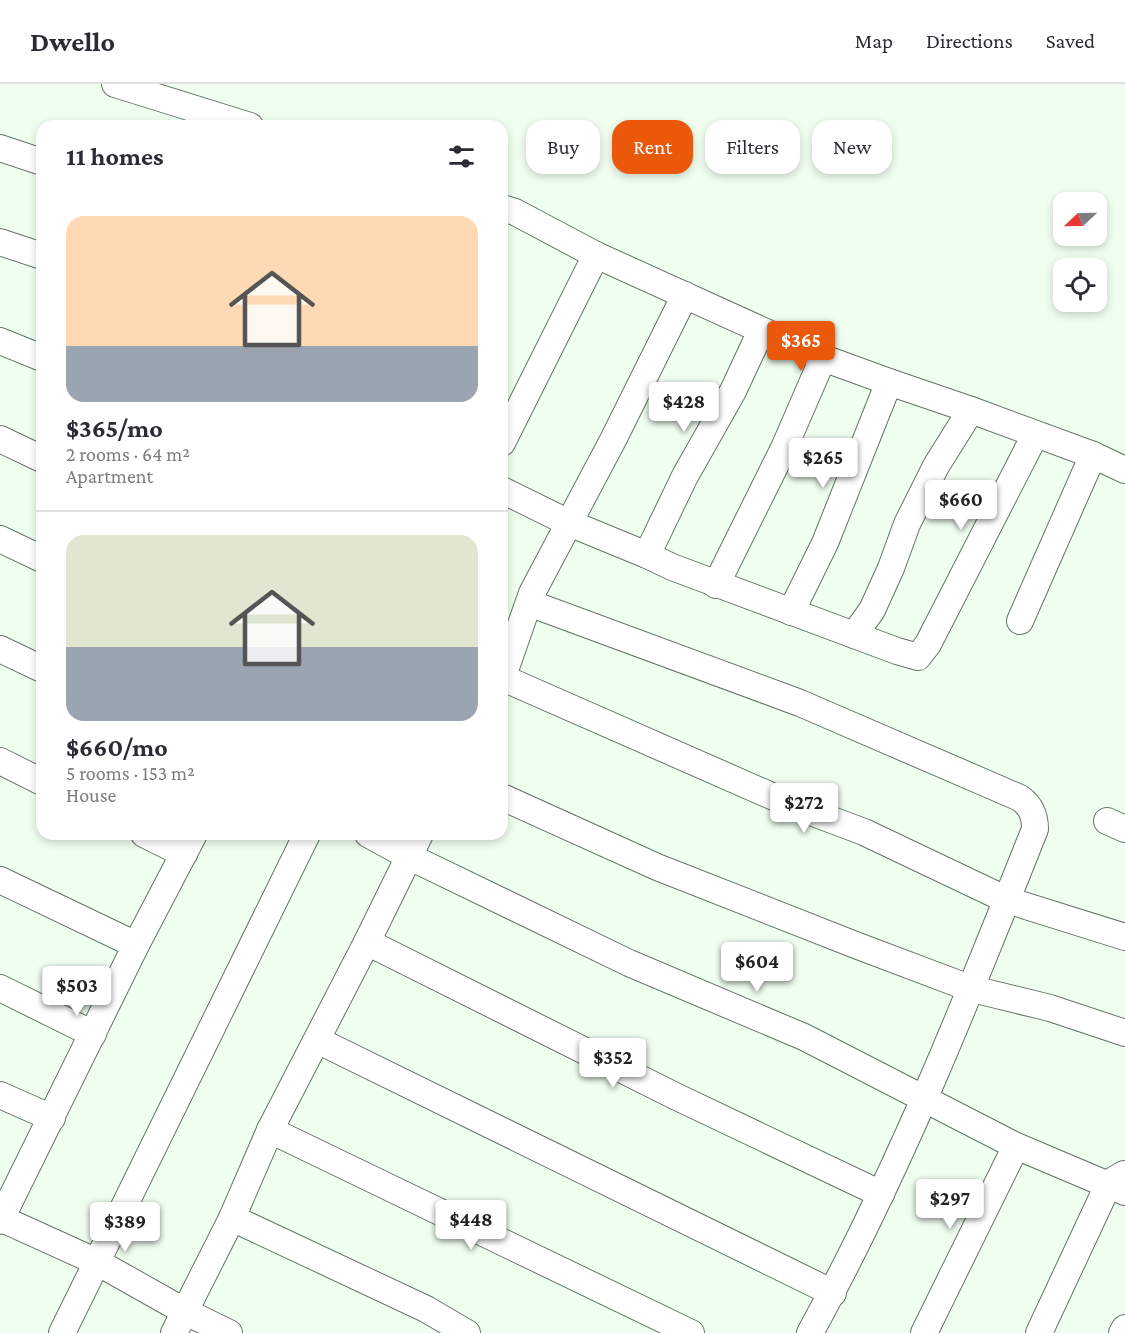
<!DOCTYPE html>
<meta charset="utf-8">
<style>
:root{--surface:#fff;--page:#f7f7f7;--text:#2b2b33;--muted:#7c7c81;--line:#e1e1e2;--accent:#ea580c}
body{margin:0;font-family:"Crimson Pro",serif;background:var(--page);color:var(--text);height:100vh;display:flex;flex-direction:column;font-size:22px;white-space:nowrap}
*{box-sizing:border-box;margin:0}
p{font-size:20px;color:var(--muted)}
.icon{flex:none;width:33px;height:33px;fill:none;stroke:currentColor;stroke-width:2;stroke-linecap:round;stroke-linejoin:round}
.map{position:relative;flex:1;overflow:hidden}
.sheet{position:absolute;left:36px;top:36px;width:472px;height:720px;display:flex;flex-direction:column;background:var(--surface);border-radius:18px;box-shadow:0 3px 9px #0003}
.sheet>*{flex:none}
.banner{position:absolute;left:526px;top:36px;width:508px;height:54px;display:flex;gap:12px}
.needle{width:39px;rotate:248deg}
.buttons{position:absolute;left:1053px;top:108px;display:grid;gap:12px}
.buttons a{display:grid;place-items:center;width:54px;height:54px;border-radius:12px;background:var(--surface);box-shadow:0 3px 9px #0003;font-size:30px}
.price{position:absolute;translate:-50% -51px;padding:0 14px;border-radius:6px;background:#fff;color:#222;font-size:20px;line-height:39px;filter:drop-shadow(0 2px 3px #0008)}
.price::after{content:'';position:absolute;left:50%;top:36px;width:18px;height:14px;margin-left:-9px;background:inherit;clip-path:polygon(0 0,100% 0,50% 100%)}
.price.active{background:var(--accent);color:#fff}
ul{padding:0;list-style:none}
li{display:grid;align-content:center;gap:12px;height:318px;padding:0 30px}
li+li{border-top:2px solid var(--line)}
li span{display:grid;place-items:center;height:186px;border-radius:18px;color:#555}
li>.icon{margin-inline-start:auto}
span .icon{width:108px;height:108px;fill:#fffc;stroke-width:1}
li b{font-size:26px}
h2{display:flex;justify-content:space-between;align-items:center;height:72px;padding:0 30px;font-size:26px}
.chip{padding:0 21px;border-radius:18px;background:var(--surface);box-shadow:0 3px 9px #0003;font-size:21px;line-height:54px}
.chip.active{background:var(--accent);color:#fff}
header{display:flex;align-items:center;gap:36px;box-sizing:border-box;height:84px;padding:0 30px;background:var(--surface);border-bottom:2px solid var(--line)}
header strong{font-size:28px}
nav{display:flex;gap:33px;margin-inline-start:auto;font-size:21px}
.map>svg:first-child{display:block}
</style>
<header>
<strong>Dwello</strong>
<nav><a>Map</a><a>Directions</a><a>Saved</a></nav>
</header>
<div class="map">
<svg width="1125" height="1249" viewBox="0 0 1125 1249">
<rect width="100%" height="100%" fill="#f0fef0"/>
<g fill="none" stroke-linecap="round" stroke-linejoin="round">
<defs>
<g id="minor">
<path d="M115 0 250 42"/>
<path d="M0 64 42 78"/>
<path d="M502 124 515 128 596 171 823 274 889 298 971 326 1093 371 1125 386"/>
<path d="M0 158 42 172"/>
<path d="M0 257 42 274"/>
<path d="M0 355 42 375"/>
<path d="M502 359 596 171"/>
<path d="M502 406 569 439 647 471 672 483 897 567 918 573 928 560 1035 351"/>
<path d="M0 455 42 475"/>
<path d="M647 471 685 392 733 307 761 247"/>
<path d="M716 501 784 364 823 274"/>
<path d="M529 519 800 619 1020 714C1031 722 1035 731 1035 745 967 916 899 1087 810 1249"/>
<path d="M791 528 825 459 889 298"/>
<path d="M1020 537 1093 371"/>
<path d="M854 551 872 526 891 484 907 440 936 382 971 326"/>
<path d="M0 565 42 585"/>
<path d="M503 594 792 721 864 748 1007 816 1125 853"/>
<path d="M502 595 532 509 614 354 685 211"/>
<path d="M0 677 42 698"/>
<path d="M502 713 657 783 858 862 972 905 1050 924 1125 949"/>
<path d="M1107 737 1125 745"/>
<path d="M144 750 184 770"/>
<path d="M368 750 408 772 629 879 804 953 1016 1062 1125 1108"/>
<path d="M0 796 136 861"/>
<path d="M367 858 675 1012 881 1110"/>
<path d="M0 904 93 950"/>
<path d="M317 956 833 1209"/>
<path d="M0 1011 52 1034"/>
<path d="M270 1046 691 1249"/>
<path d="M0 1134 97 1178 184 1227 229 1249"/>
<path d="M232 1134 426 1225 467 1249"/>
<path d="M0 1137 136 861 194 750"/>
<path d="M62 1249 307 750"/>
<path d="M174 1249 232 1134 270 1046 367 858 420 750"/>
<path d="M924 1249 1016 1062"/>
<path d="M1039 1249 1109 1099 1124 1090"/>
<path d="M1122 1249 1125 1244"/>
</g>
</defs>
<use href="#minor" stroke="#647465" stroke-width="28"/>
<use href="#minor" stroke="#fff" stroke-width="26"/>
</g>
</svg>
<div class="buttons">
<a><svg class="needle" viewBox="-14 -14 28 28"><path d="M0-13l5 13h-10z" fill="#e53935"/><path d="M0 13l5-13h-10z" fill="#7c7c81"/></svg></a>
<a><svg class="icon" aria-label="locate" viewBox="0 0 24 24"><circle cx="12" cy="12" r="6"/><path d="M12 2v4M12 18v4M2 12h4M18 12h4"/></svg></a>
</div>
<b class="price active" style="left:801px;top:288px">$365</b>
<b class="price" style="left:684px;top:349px">$428</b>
<b class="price" style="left:823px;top:405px">$265</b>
<b class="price" style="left:961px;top:447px">$660</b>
<b class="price" style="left:804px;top:750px">$272</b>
<b class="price" style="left:757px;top:909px">$604</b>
<b class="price" style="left:77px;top:933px">$503</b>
<b class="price" style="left:613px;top:1005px">$352</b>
<b class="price" style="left:950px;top:1146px">$297</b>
<b class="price" style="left:471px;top:1167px">$448</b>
<b class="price" style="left:125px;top:1169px">$389</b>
<div class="banner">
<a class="chip">Buy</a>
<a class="chip active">Rent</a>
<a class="chip">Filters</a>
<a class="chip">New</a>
</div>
<section class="sheet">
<h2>11 homes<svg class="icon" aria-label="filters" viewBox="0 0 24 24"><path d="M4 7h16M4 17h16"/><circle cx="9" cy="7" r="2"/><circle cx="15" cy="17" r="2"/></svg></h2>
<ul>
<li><span style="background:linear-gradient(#ffd9b3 70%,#9aa5b1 0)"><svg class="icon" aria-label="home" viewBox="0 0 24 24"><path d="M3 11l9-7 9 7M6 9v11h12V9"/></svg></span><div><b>$365/mo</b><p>2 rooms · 64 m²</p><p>Apartment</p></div></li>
<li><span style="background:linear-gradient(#dfe7d0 60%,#9aa5b1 0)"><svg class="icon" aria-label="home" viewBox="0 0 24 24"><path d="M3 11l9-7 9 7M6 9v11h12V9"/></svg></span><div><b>$660/mo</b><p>5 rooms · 153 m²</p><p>House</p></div></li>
</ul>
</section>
</div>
